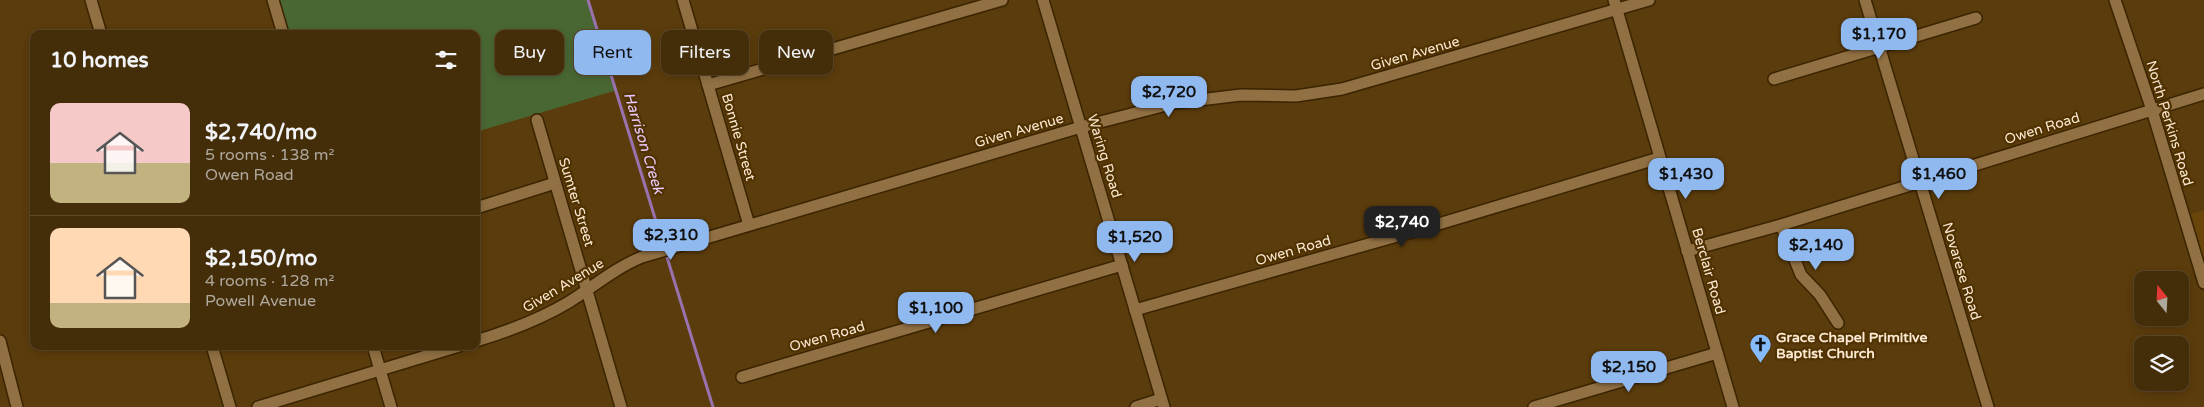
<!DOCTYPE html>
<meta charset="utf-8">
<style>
:root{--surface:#442d09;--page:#4e3917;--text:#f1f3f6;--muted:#afa89c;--line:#5c492a;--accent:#90b9f0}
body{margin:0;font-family:"Varela Round",sans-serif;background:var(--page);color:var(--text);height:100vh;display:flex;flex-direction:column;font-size:19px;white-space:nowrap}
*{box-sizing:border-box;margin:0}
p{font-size:16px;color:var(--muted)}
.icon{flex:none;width:28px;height:28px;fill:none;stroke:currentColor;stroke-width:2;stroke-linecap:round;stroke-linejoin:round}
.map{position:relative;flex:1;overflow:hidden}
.side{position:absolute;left:30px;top:30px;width:450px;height:320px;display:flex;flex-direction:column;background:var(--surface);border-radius:10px;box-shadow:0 2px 8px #0003,0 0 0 1px var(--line)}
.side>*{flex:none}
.top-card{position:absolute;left:495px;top:30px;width:475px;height:45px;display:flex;gap:10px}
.needle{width:32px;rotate:342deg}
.fabs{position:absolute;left:2134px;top:271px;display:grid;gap:10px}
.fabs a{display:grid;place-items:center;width:55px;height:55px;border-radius:10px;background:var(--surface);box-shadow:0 2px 8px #0003,0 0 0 1px var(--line);font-size:25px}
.price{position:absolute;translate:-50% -42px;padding:0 11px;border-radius:10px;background:var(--accent);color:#111;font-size:16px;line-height:32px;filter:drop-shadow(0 1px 2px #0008)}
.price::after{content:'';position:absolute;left:50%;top:30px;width:15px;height:11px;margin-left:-8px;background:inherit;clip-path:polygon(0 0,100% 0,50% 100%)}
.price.on{background:#222;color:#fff}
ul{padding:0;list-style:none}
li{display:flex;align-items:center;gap:15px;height:125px;padding:0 20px}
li+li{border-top:1px solid var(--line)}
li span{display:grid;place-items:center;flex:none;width:140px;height:100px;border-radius:10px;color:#555}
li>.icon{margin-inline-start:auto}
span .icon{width:60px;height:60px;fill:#fffc;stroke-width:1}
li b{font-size:21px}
h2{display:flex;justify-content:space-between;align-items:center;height:60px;padding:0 20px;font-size:21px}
.pill{padding:0 18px;border-radius:10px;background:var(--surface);box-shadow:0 2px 8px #0003,0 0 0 1px var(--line);font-size:18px;line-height:45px}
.pill.on{background:var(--accent);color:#111}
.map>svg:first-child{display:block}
</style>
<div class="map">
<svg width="2204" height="407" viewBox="0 0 2204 407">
<rect width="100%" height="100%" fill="#5b3c0c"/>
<path fill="#69450b" d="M2204 210V260L2188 215Z"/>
<path fill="#496733" d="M279 0H589L617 90 476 132V34H289Z"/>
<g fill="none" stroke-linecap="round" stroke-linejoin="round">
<path stroke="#9972ae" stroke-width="3" d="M588 0 713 407"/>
<defs>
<g id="minor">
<path d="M91 0 101 34"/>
<path d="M273 0 283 34"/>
<path d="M683 0 749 225"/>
<path d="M1043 0 1164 407"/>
<path d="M1614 0 1733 407"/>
<path d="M1865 0 1988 407"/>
<path d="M2115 0 2152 110 2204 283"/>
<path d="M1774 79 1976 18"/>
<path d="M708 85 1002 0"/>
<path d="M537 120 621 407"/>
<path d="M476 208 555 183"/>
<path d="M1781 225 1801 275 1820 295 1838 323"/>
<path d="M1687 251 1781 225 2204 94"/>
<path d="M1135 310 1422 229 1659 158"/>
<path d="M0 341 17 407"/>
<path d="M476 341C509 331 539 320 569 302 593 287 615 268 642 257L1081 127 1174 103 1241 95 1296 96 1342 89 1649 0"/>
<path d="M212 346 230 407"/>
<path d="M373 346 391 407"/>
<path d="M742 377 1122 265"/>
<path d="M258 407 459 346"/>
<path d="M1136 407 1161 399"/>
<path d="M1534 407 1717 353"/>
</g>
</defs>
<use href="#minor" stroke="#3b2401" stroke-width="14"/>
<use href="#minor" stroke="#917043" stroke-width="11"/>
</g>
<defs>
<symbol id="church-pin" viewBox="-11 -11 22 30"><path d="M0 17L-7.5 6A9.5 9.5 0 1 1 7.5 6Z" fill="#85bbfb" stroke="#503200"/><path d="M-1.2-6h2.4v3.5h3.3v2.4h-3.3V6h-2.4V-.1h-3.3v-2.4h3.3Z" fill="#111"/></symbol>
</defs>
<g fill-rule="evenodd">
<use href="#church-pin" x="1748" y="332" width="25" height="34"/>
</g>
<g text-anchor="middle" stroke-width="4.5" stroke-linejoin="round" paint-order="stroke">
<g font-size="14" fill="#fce9d2" stroke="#503200">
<text transform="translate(1415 53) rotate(-16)" y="5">Given Avenue</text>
<text transform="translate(2170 123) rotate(73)" y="5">North Perkins Road</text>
<text transform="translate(2042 128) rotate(-17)" y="5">Owen Road</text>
<text transform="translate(1019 130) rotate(-16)" y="5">Given Avenue</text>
<text transform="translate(739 137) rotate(74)" y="5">Bonnie Street</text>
<text transform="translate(1105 156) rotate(73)" y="5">Waring Road</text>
<text transform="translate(577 202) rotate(73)" y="5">Sumter Street</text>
<text transform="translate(1293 250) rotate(-16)" y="5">Owen Road</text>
<text transform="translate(1709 271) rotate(74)" y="5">Berclair Road</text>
<text transform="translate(1962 271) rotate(73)" y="5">Novarese Road</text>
<text transform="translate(563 285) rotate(-31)" y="5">Given Avenue</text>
<text transform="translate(827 336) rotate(-16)" y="5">Owen Road</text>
</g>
<g font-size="14" font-weight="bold" fill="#fce9d2" stroke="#503200" text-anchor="start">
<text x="1776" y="342">Grace Chapel Primitive<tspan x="1776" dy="16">Baptist Church</tspan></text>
</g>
<g font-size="15" font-style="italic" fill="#e9c8fb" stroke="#503200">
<text transform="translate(644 143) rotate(73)" y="5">Harrison Creek</text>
</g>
</g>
</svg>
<div class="fabs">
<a><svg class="needle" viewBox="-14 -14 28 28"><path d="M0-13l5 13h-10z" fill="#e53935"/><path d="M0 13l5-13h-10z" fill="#afa89c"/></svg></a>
<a><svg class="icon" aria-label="layers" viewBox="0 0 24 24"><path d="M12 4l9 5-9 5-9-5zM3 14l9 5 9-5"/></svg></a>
</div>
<b class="price" style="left:1879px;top:60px">$1,170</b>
<b class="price" style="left:1169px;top:118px">$2,720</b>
<b class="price" style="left:1686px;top:200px">$1,430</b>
<b class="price" style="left:1939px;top:200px">$1,460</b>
<b class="price on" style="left:1402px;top:248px">$2,740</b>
<b class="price" style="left:671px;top:261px">$2,310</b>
<b class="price" style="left:1135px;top:263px">$1,520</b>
<b class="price" style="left:1816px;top:271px">$2,140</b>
<b class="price" style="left:936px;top:334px">$1,100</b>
<b class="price" style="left:1629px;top:393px">$2,150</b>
<div class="top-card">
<a class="pill">Buy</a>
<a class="pill on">Rent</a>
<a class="pill">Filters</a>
<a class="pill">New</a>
</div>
<section class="side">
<h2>10 homes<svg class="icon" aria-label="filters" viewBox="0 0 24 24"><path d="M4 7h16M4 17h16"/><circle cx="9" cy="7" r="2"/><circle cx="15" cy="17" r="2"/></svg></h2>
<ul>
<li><span style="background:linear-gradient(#f6c9c9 60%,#c2b280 0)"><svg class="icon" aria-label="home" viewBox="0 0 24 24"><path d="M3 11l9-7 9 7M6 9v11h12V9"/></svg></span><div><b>$2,740/mo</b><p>5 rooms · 138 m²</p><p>Owen Road</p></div></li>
<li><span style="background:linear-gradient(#ffd9b3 75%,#c2b280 0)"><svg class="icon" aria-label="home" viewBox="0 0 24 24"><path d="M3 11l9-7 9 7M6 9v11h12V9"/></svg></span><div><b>$2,150/mo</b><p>4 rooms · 128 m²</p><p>Powell Avenue</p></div></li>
</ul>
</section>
</div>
